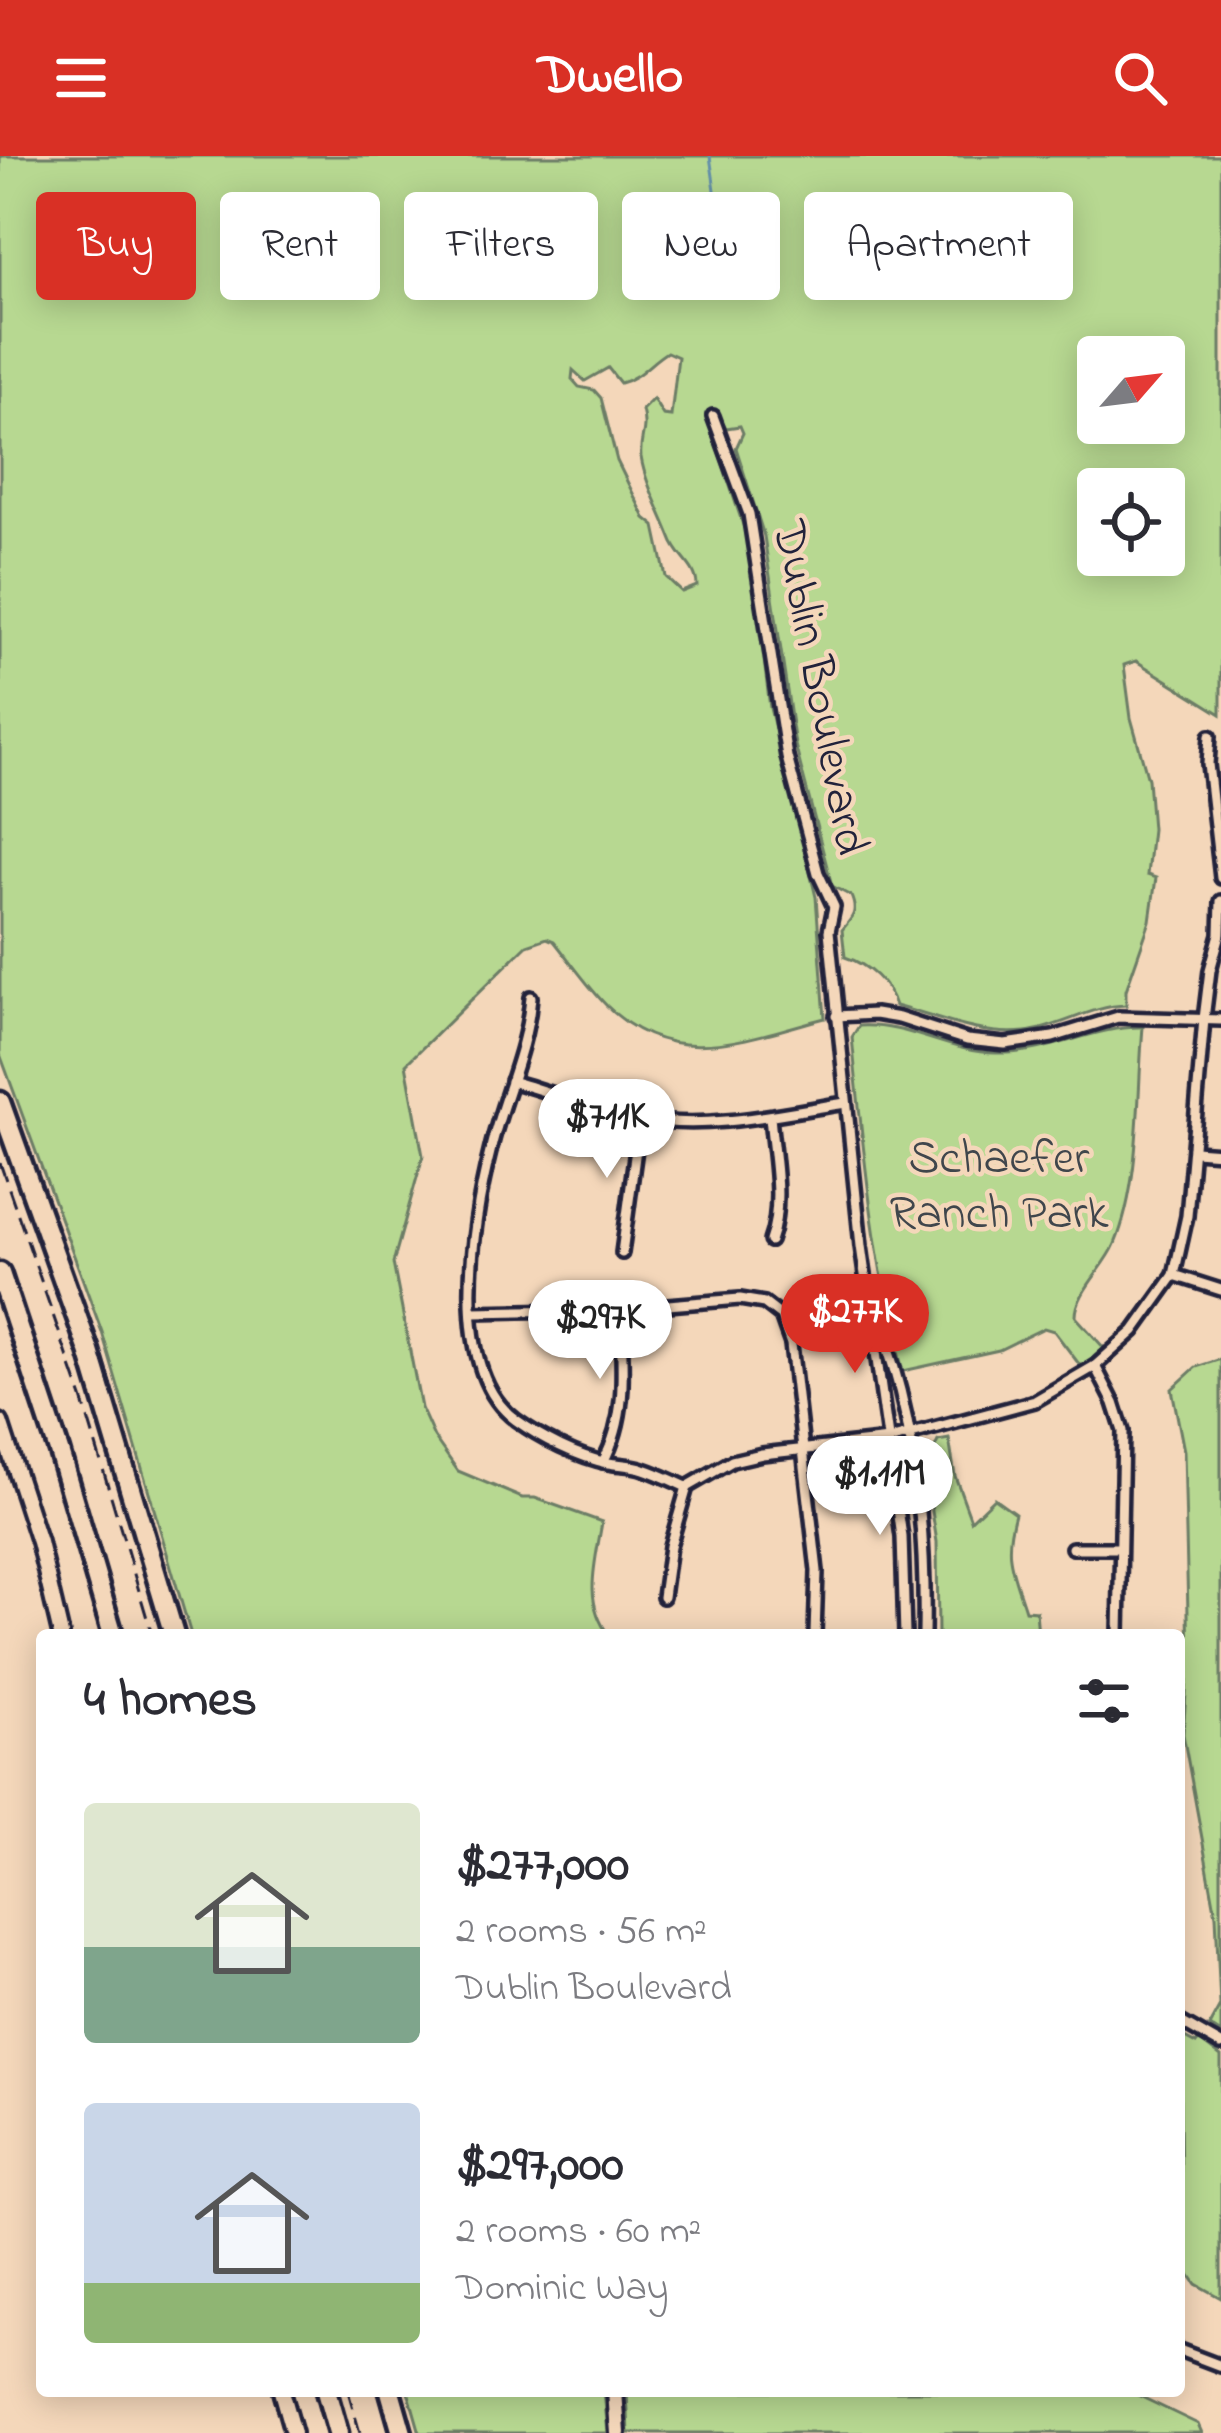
<!DOCTYPE html>
<meta charset="utf-8">
<style>
:root{--surface:#fff;--page:#f2f2f3;--text:#2b2b33;--muted:#7c7c81;--accent:#d93025}
body{margin:0;font-family:"Indie Flower",sans-serif;background:var(--page);color:var(--text);height:100vh;display:flex;flex-direction:column;font-size:45px;white-space:nowrap}
*{box-sizing:border-box;margin:0}
p{font-size:39px;color:var(--muted)}
.icon{flex:none;width:66px;height:66px;fill:none;stroke:currentColor;stroke-width:2;stroke-linecap:round;stroke-linejoin:round}
.map{position:relative;flex:1;overflow:hidden}
.drawer{position:absolute;left:36px;top:1473px;width:1149px;height:768px;display:flex;flex-direction:column;background:var(--surface);border-radius:12px;box-shadow:0 6px 30px #0003}
.drawer>*{flex:none}
.top-card{position:absolute;left:36px;top:36px;width:1149px;height:108px;display:flex;gap:24px}
.needle{width:78px;rotate:62deg}
.buttons{position:absolute;left:1077px;top:180px;display:grid;gap:24px}
.buttons a{display:grid;place-items:center;width:108px;height:108px;border-radius:12px;background:var(--surface);box-shadow:0 6px 30px #0003;font-size:60px}
.price{position:absolute;translate:-50% -102px;padding:0 27px;border-radius:42px;background:#fff;color:#222;font-size:39px;line-height:78px;filter:drop-shadow(0 3px 6px #0008)}
.price::after{content:'';position:absolute;left:50%;top:72px;width:36px;height:27px;margin-left:-18px;background:inherit;clip-path:polygon(0 0,100% 0,50% 100%)}
.price.current{background:var(--accent);color:#fff}
ul{padding:0;list-style:none}
li{display:flex;align-items:center;gap:36px;height:300px;padding:0 48px}
li span{display:grid;place-items:center;flex:none;width:336px;height:240px;border-radius:12px;color:#555}
li>.icon{margin-inline-start:auto}
span .icon{width:144px;height:144px;fill:#fffc;stroke-width:1}
li b{font-size:51px}
h2{display:flex;justify-content:space-between;align-items:center;height:144px;padding:0 48px;font-size:51px}
.tag{padding:0 42px;border-radius:12px;background:var(--surface);box-shadow:0 6px 30px #0003;font-size:42px;line-height:108px}
.tag.current{background:var(--accent);color:#fff}
header{display:flex;justify-content:space-between;align-items:center;height:156px;padding:0 48px;background:var(--accent);color:#fff;font-size:54px;font-weight:800}
.map>svg:first-child{display:block}
</style>
<header><svg class="icon" aria-label="menu" viewBox="0 0 24 24"><path d="M4 6h16M4 12h16M4 18h16"/></svg>Dwello<svg class="icon" aria-label="search" viewBox="0 0 24 24"><circle cx="10" cy="10" r="6"/><path d="M15 15l6 6"/></svg></header>
<div class="map">
<svg width="1221" height="2277" viewBox="0 0 1221 2277">
<rect width="100%" height="100%" fill="#f4d7ba"/>
<filter id="ink" filterUnits="userSpaceOnUse"><feTurbulence type="fractalNoise" baseFrequency=".00833" numOctaves="2"/><feDisplacementMap in="SourceGraphic" scale="24" xChannelSelector="R" yChannelSelector="G"/><feConvolveMatrix kernelMatrix="1 2 1 2 8 2 1 2 1" color-interpolation-filters="sRGB"/></filter>
<g filter="url(#ink)">
<g fill="#b7d891" stroke="#6c7d66" stroke-width="3" fill-rule="evenodd">
<path d="M0 0H1221V558L1136 505 1124 509 1131 562 1148 623 1152 673 1147 719 1156 722 1150 765 1126 834V849C1090 850 1060 872 1025 876 979 881 938 861 895 850 889 827 867 808 845 801L842 774C853 761 858 756 851 740L832 730 795 589 764 380 736 292 743 277 740 270 726 272 719 259 708 264 750 390 770 552 816 741 825 862C748 882 673 916 607 850 588 831 571 806 554 785L547 782 527 789 406 908 423 1000 393 1107 421 1252 434 1281 458 1315 522 1342H535L602 1366C596 1405 582 1445 609 1479H191L102 1176 0 898ZM667 196 678 201 671 260 663 259 653 243 642 254C648 277 639 281 641 301 645 327 661 356 671 382 677 401 697 410 697 430L682 436 666 421 655 370 645 362 617 305 601 242 594 234 579 231 572 223 573 214 585 225 608 212 620 227C639 223 650 206 667 196ZM1098 201H1164V267H1098ZM1098 333H1164V399H1098Z"/>
<path d="M859 870C908 867 948 896 996 897 1048 899 1092 870 1143 871 1137 938 1141 1025 1115 1088 1106 1111 1075 1137 1076 1161L1105 1193 1082 1212 1054 1175 1044 1172 999 1194 903 1215C873 1106 863 992 852 881Z"/>
<path d="M1221 1203V1878L1209 1870 1220 1850 1216 1759 1183 1578 1189 1498 1184 1295 1172 1233 1196 1211Z"/>
<path d="M949 1283 955 1320 971 1364 994 1342 1015 1357C1003 1400 1012 1413 1025 1454L1036 1455 1038 1479H938L937 1386 923 1300 932 1298 938 1285Z"/>
<path d="M1179 1879 1196 1888 1199 1884 1221 1901V2142L1196 2128 1182 2108Z"/>
<path d="M408 2235H604L608 2277H420Z"/>
<path d="M627 2235H1129L1198 2268 1202 2277H629Z"/>
</g>
<g fill="none" stroke-linecap="round" stroke-linejoin="round">
<path stroke="#6591a9" stroke-width="3" d="M710 0 716 41 711 137"/>
<defs>
<g id="street">
<path d="M713 260 749 358 787 601 818 717 834 751 829 775 861 1090 902 1381 905 1479"/>
<path d="M1210 580 1208 608 1221 722"/>
<path d="M531 841C527 894 503 941 491 992 473 1063 447 1214 516 1264 541 1282 578 1301 608 1307 620 1309 633 1309 644 1313 659 1318 673 1325 687 1331"/>
<path d="M836 860 875 858 899 862 967 884 1005 888 1053 881 1118 861 1221 864"/>
<path d="M511 925C553 937 596 954 638 962 706 975 778 958 845 947"/>
<path d="M1195 995 1221 997"/>
<path d="M770 1085C784 1047 773 1000 770 960"/>
<path d="M622 1097 640 963"/>
<path d="M1174 1119 1221 1134"/>
<path d="M473 1156 620 1153 740 1143 764 1147 781 1160 791 1188 817 1415 815 1479"/>
<path d="M876 1160C916 1259 926 1373 924 1479"/>
<path d="M1095 1210 1114 1247 1123 1275 1119 1479"/>
<path d="M603 1306C629 1258 622 1206 620 1153"/>
<path d="M687 1331 732 1305 762 1298 889 1284 1035 1245 1095 1210 1134 1175 1174 1119 1187 1060 1204 863 1210 814 1220 778 1221 745"/>
<path d="M1072 1392H1118"/>
<path d="M663 1441 670 1390 687 1331"/>
<path d="M1179 1865 1221 1889"/>
<path d="M1179 2194 1221 2210"/>
</g>
<g id="secondary">
<path d="M0 1266 39 1386 61 1479"/>
<path d="M281 2235 293 2277"/>
<path d="M615 2235 618 2277"/>
</g>
<g id="highway">
<path d="M0 946 89 1195 174 1479"/>
<path d="M0 1117 59 1295 113 1479"/>
<path d="M326 2235 338 2277"/>
<path d="M390 2235 402 2277"/>
</g>
</defs>
<use href="#street" stroke="#22223b" stroke-width="18"/>
<use href="#secondary" stroke="#22223b" stroke-width="22"/>
<use href="#highway" stroke="#22223b" stroke-width="27"/>
<use href="#street" stroke="#f4d7ba" stroke-width="9"/>
<use href="#secondary" stroke="#f4d7ba" stroke-width="14"/>
<use href="#highway" stroke="#f4d7ba" stroke-width="18"/>
<g stroke="#22223b" stroke-width="3" stroke-dasharray="18 9" stroke-linecap="butt">
<path d="M0 1007 82 1242 152 1479"/>
<path d="M348 2235 360 2277"/>
</g>
</g>
</g>
<g text-anchor="middle" stroke-width="9" stroke-linejoin="round" paint-order="stroke">
<g font-size="48" fill="#22223b" stroke="#f4d7ba">
<text transform="translate(823 531) rotate(79)" y="17">Dublin Boulevard</text>
</g>
<g font-size="48" fill="#40464c" stroke="#f4d7ba">
<text x="999" y="1016">Schaefer<tspan x="999" dy="55">Ranch Park</tspan></text>
</g>
</g>
</svg>
<div class="buttons">
<a><svg class="needle" viewBox="-14 -14 28 28"><path d="M0-13l5 13h-10z" fill="#e53935"/><path d="M0 13l5-13h-10z" fill="#7c7c81"/></svg></a>
<a><svg class="icon" aria-label="locate" viewBox="0 0 24 24"><circle cx="12" cy="12" r="6"/><path d="M12 2v4M12 18v4M2 12h4M18 12h4"/></svg></a>
</div>
<b class="price" style="left:607px;top:1025px">$711K</b>
<b class="price current" style="left:855px;top:1220px">$277K</b>
<b class="price" style="left:600px;top:1226px">$297K</b>
<b class="price" style="left:880px;top:1382px">$1.11M</b>
<div class="top-card">
<a class="tag current">Buy</a>
<a class="tag">Rent</a>
<a class="tag">Filters</a>
<a class="tag">New</a>
<a class="tag">Apartment</a>
</div>
<section class="drawer">
<h2>4 homes<svg class="icon" aria-label="filters" viewBox="0 0 24 24"><path d="M4 7h16M4 17h16"/><circle cx="9" cy="7" r="2"/><circle cx="15" cy="17" r="2"/></svg></h2>
<ul>
<li><span style="background:linear-gradient(#dfe7d0 60%,#7fa58c 0)"><svg class="icon" aria-label="home" viewBox="0 0 24 24"><path d="M3 11l9-7 9 7M6 9v11h12V9"/></svg></span><div><b>$277,000</b><p>2 rooms · 56 m²</p><p>Dublin Boulevard</p></div></li>
<li><span style="background:linear-gradient(#c9d6e8 75%,#8fb573 0)"><svg class="icon" aria-label="home" viewBox="0 0 24 24"><path d="M3 11l9-7 9 7M6 9v11h12V9"/></svg></span><div><b>$297,000</b><p>2 rooms · 60 m²</p><p>Dominic Way</p></div></li>
</ul>
</section>
</div>
